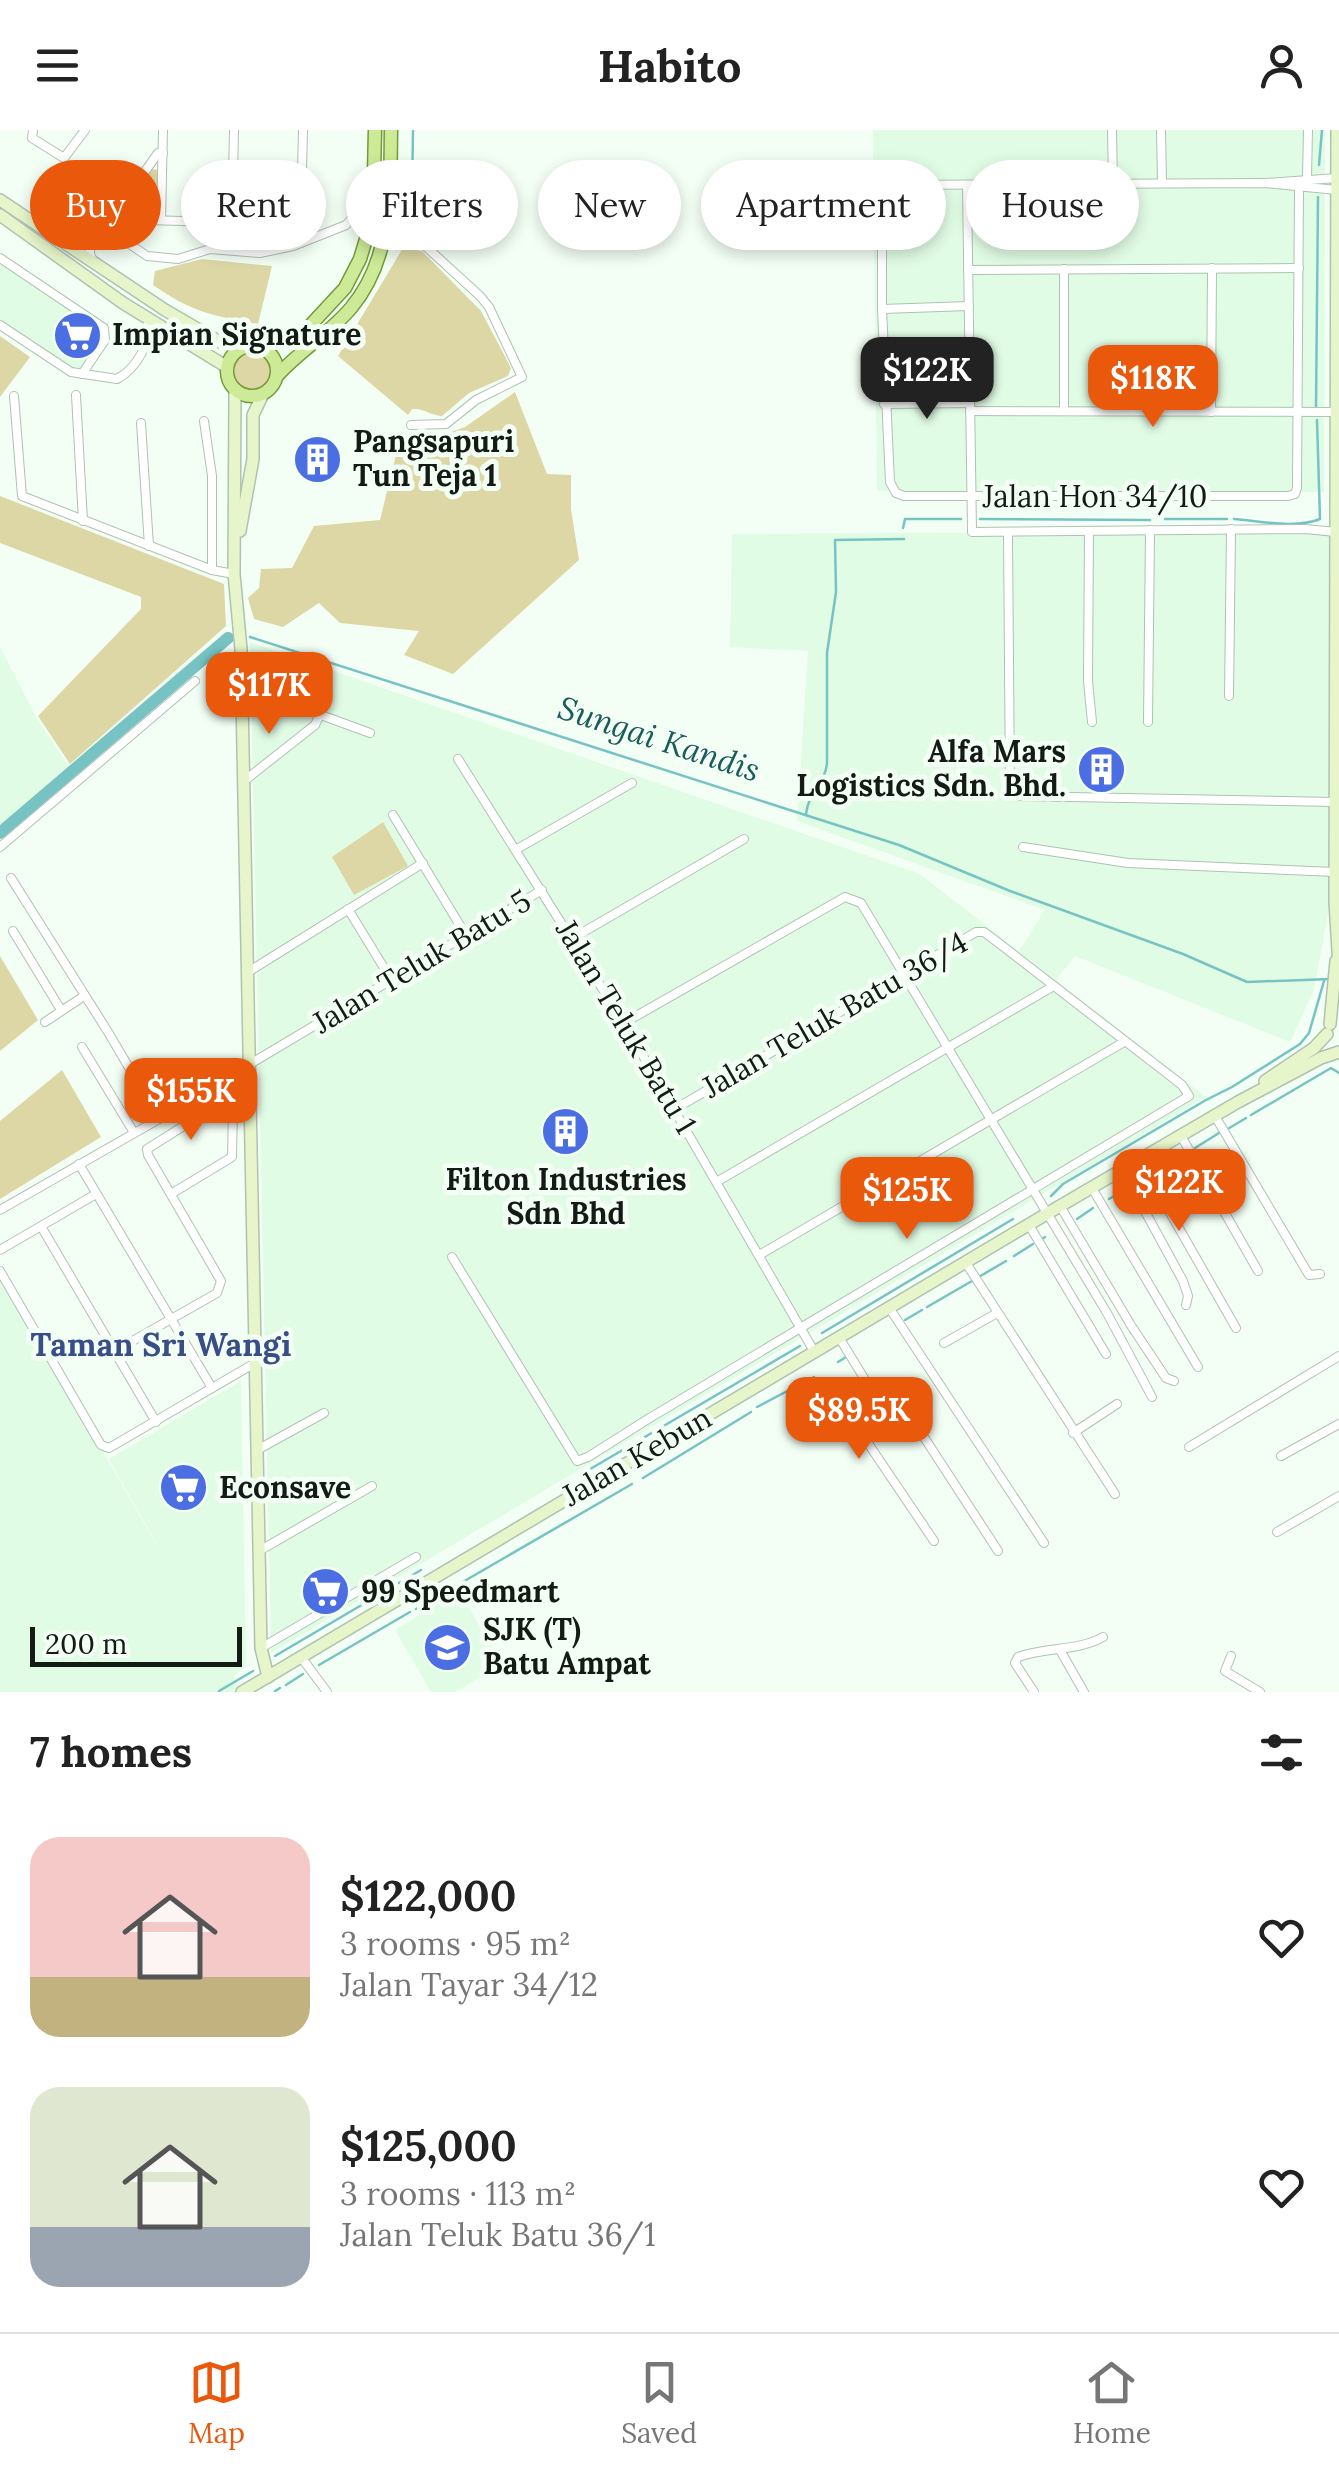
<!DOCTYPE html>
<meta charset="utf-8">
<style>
:root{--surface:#fff;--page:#f2f2f2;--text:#222;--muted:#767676;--line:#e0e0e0;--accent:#ea580c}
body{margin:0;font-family:Lora,serif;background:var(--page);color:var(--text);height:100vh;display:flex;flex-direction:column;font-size:38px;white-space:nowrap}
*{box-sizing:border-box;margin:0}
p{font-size:32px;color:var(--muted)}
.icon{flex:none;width:55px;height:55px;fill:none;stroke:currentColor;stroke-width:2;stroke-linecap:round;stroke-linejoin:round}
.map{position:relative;height:1562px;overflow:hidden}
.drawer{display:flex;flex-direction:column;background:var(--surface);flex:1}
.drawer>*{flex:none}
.guide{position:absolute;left:30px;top:30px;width:1280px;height:90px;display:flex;gap:20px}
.scale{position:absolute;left:30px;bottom:25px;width:212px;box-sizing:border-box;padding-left:10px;border:5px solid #141b15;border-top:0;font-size:28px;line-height:35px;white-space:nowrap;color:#141b15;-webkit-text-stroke:8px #f3fff5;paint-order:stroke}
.price{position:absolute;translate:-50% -85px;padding:0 22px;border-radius:20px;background:var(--accent);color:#fff;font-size:32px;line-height:65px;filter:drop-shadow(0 2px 5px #0008)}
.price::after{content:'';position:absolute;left:50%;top:60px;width:30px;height:22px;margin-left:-15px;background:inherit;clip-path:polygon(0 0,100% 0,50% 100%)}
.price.on{background:#222;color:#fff}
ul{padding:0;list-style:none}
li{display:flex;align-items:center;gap:30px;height:250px;padding:0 30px}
li span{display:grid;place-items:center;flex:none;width:280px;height:200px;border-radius:30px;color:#555}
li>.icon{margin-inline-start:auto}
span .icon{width:120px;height:120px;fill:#fffc;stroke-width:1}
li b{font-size:42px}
h2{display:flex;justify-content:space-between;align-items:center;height:120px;padding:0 30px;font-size:42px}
.chip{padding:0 35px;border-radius:45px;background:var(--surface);box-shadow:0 5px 15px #0003;font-size:35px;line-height:90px}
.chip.on{background:var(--accent);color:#fff}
header{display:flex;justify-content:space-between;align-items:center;height:130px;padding:0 30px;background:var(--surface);font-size:45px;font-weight:800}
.menu{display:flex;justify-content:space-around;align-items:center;height:140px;border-top:2px solid var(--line);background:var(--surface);font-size:28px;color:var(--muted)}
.menu a{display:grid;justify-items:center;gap:5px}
.menu .on{color:var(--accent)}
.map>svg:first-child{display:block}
</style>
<header><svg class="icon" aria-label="menu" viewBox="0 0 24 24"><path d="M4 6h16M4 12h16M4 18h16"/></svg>Habito<svg class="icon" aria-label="person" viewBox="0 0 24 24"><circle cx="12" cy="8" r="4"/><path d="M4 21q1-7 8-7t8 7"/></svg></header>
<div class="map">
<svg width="1339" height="1562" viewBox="0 0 1339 1562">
<rect width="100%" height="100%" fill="#f3fff5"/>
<g fill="#e1fce5">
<path d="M873 0H1325L1324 362 877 361Z"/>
<path d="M0 130 101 199 102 210 81 241 73 239 0 191Z"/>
<path d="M1304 401 1332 405 1331 767 1314 860 1290 912 1075 826 1056 850 1206 967 271 1523 250 512 920 744 1019 821 1045 780 797 691 808 521 730 517 732 404Z"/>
<path d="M0 517 36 587 70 638 0 698Z"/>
<path d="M0 1146 164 1427 109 1329 241 1251 246 1536 233 1546 240 1558 232 1562H0Z"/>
<path d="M459 1461 502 1534 455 1562H431L395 1500Z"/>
</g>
<g fill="#dcd7a5">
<path d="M152 39 159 40 158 81 148 86 132 71Z"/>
<path d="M403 118 422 121 481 181 511 238 508 246 469 263 442 286C430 285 424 278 412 279L408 285 338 226Z"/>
<path d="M202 129 272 136 258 194C212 186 192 182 153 155L155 141Z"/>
<path d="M0 206 30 227 0 267Z"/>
<circle cx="251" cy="241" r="21"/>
<path d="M515 262 547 344 571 345V379L579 430 453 544 404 525 419 501 340 493 319 473 283 497 254 489 248 468 259 458 261 439 292 438 314 396 380 390 397 321 465 297Z"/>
<path d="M0 366 224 454 226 496 70 634 38 586 141 479V467L0 413Z"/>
<path d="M383 692 408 736 354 765 332 727Z"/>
<path d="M0 826 38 890 0 921Z"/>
<path d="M62 940 101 1007 0 1069V991Z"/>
</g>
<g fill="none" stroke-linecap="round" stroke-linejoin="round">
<g stroke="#77c3c4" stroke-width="2.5">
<path d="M1319 35 1322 0"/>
<path d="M407 75 412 69 413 0"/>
<path d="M1316 277 1318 67"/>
<path d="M980 389 1150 390"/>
<path d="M1165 389H1227"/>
<path d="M1234 389C1260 391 1296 399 1320 389L1317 290"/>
<path d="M903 398 905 389H961"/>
<path d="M250 507 899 715 1010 761 1183 824 1247 852 1331 849"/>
<path d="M806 684C809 660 824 656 827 634V523L836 462 835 410 904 409"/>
<path d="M1251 985 1331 938 1339 943"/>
<path d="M1226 1000 1246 988"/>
<path d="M1195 1018 1219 1003"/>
<path d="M1181 1026 1186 1023"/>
<path d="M1150 1044 1170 1032"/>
<path d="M1051 1066 1063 1054 1206 970 1232 957 1300 914 1309 903 1324 851"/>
<path d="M1109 1069 1128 1058"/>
<path d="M1077 1089 1093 1078"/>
<path d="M1042 1109 1045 1107"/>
<path d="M1014 1126 1033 1114"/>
<path d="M977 1148 1006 1131"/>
<path d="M927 1177 972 1151"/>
<path d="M905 1190 922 1180"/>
<path d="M822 1203 1013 1089"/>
<path d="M838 1232 846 1227"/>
<path d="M757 1277 814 1247"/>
<path d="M580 1345 800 1216"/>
<path d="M643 1348 751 1282"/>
<path d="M442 1464 632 1354"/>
<path d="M416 1479 436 1467"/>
<path d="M275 1526 421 1440"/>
<path d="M319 1535 410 1482"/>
<path d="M286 1555 303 1544"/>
<path d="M219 1561 253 1541"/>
<path d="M275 1561 280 1558"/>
</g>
<path stroke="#77c3c4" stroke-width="12" d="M0 703 228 508"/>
<defs>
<g id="street">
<path d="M33 0 32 8 64 28 85 0"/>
<path d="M1112 0 1113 54"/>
<path d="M1161 0 1162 53"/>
<path d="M163 23H158L127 67 129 76 146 90 290 94 297 91 301 83 303 0"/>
<path d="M1307 48 1308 0"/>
<path d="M1265 53 1337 48"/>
<path d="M967 55 972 402 1305 399 1336 402"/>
<path d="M1299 58 1297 358 1295 364 1288 366H904L896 363 890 352 882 179V58L888 55 1265 53 1337 60"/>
<path d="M161 90 163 0"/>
<path d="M232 90 234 0"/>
<path d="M386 103 422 113 480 166 489 177 522 247 476 270 446 294 411 295"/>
<path d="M90 106 99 93 147 126 178 129 210 119 260 123 293 116 346 95 366 73 368 58"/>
<path d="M61 111 90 106V124L93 131"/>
<path d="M0 128 104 198 105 210 82 244"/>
<path d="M968 140 1299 138"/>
<path d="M882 179 969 176"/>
<path d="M0 195 71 242 117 249C136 239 154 210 147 188"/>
<path d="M146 214 159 206 174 205"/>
<path d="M76 265 83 391"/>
<path d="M14 266 22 366 212 440 234 444"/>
<path d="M884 274 970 273"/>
<path d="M970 281 1336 282"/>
<path d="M1064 281V139"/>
<path d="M1211 282 1212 138"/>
<path d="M204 291 212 346V440"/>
<path d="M141 293 149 416"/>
<path d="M1089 401 1088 551 1092 592"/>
<path d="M1008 402 1010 663 1014 666 1335 672"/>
<path d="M242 556 370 603"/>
<path d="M1229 566 1231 399"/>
<path d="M1148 592 1150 400"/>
<path d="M458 629 624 893 815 1223"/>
<path d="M244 651 315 595 320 584"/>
<path d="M393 685 467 807"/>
<path d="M0 717 195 551"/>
<path d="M1023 717 1128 733 1335 742"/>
<path d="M517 719 632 653"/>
<path d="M11 748 108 902 158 987"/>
<path d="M348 779 392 851"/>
<path d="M13 801 61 880"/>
<path d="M573 808 744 709"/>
<path d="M248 842 423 733"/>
<path d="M45 892 84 866"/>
<path d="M624 893 845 767 861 773 1107 1183 1152 1267"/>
<path d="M82 917 133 1001"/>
<path d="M250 934 542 760"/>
<path d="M1215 986 1309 1145 1320 1144"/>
<path d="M1181 1006 1258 1141"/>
<path d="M1140 1030 1236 1198"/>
<path d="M79 1034 212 1258"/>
<path d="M1123 1041 1183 1151 1188 1166 1186 1175"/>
<path d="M718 1051 1052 857"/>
<path d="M1092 1058 1198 1237"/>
<path d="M1060 1076 1132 1197 1166 1248 1174 1251"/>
<path d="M0 1080 250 937"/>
<path d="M1029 1095 1106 1224"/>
<path d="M42 1098 156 1292"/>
<path d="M0 1120 96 1064"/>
<path d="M761 1124 1124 912"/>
<path d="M452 1127 577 1331 588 1327 648 1289 1189 966 1182 955 996 811 984 802H976L675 979"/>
<path d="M966 1133 1115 1364"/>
<path d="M0 1141 101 1315 109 1318 255 1233"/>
<path d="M890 1179 1044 1413"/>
<path d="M840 1209 886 1284 902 1281 909 1284 998 1421"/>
<path d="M944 1213 997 1183"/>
<path d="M115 1221 217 1163 221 1151 148 1025 147 1019 225 970 230 971 233 977 232 1027 171 1064"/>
<path d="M872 1264 853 1276V1291L934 1411"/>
<path d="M1073 1303 1117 1274"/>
<path d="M1189 1317 1339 1226"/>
<path d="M257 1320 324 1283"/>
<path d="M1281 1326 1339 1294"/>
<path d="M1277 1402 1339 1366"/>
<path d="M259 1421 372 1356"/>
<path d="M261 1518 416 1427"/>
<path d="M1060 1520 1084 1562"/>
<path d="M1231 1526 1225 1541 1260 1562"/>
<path d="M301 1527 327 1562"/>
<path d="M1034 1562 1015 1533 1018 1527C1045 1517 1079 1521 1103 1507"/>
</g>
<g id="secondary">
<path d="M1337 0 1335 772 1339 837"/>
<path d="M0 70 165 180 220 212 241 217"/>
<path d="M0 85 123 173 227 237"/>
<path d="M235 259 234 444 241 519 261 1518 268 1547"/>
<path d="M240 401 253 329V285L263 264"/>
<path d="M1330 894 1336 831"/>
<path d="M1265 951 1314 918 1327 904"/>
<path d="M242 1562 1060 1076 1238 972 1321 928 1339 922"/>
</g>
<g id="primary">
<circle cx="252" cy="241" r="25"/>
<path d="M265 218 307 199 345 158 360 129 373 86 375 0"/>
<path d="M277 246C299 221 329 204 351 178 393 128 390 61 391 0"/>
</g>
</defs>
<use href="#street" stroke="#afc2b2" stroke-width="10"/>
<use href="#secondary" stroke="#afc2b2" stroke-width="14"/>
<use href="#primary" stroke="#77993b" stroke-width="15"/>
<use href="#street" stroke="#fff" stroke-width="8"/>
<use href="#secondary" stroke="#e6f5ca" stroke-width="11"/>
<use href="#primary" stroke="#cdeb96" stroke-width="12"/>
</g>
<defs>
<symbol id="supermarket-disc" viewBox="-11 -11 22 22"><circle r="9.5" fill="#4b6fe2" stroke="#f3fff5"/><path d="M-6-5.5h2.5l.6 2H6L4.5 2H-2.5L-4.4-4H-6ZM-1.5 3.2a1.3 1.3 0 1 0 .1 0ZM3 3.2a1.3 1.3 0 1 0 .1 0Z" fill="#fff"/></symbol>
<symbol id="building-disc" viewBox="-11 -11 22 22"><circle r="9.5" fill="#4b6fe2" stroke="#f3fff5"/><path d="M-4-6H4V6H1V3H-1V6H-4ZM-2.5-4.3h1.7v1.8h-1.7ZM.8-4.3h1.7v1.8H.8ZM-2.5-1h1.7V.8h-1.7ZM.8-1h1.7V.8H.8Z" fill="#fff"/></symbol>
<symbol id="school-disc" viewBox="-11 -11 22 22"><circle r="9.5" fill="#4b6fe2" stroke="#f3fff5"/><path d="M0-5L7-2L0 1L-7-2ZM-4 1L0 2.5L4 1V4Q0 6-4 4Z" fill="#fff"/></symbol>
</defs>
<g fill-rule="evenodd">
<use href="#supermarket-disc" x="50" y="178" width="55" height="55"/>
<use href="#building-disc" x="290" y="302" width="55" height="55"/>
<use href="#building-disc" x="1074" y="612" width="55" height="55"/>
<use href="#building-disc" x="538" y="974" width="55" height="55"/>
<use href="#supermarket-disc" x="156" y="1330" width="55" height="55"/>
<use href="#supermarket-disc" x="298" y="1434" width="55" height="55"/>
<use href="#school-disc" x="420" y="1490" width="55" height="55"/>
</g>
<g text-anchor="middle" stroke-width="10" stroke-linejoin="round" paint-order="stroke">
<g font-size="30" font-weight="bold" fill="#141b15" stroke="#f3fff5" text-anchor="start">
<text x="112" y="215">Impian Signature</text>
<text x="353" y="322">Pangsapuri<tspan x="353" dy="34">Tun Teja 1</tspan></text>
<text x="1066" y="632" text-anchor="end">Alfa Mars<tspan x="1066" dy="34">Logistics Sdn. Bhd.</tspan></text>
<text x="566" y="1060" text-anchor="middle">Filton Industries<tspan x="566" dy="34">Sdn Bhd</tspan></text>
<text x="219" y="1368">Econsave</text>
<text x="361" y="1472">99 Speedmart</text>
<text x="483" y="1510">SJK (T)<tspan x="483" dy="34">Batu Ampat</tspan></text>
</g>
<g font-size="30" fill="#141b15" stroke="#f3fff5">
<text x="1095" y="377">Jalan Hon 34/10</text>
<text transform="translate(422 832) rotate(-31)" y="10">Jalan Teluk Batu 5</text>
<text transform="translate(835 885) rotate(-30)" y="10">Jalan Teluk Batu 36/4</text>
<text transform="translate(626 897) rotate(59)" y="10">Jalan Teluk Batu 1</text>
<text transform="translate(637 1327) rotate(-30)" y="10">Jalan Kebun</text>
</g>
<g font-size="32" font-style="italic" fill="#1b5b5c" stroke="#f3fff5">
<text transform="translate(659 609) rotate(18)" y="11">Sungai Kandis</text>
</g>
<g font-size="32" font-weight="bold" fill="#394e88" stroke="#f3fff5">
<text x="161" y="1226">Taman Sri Wangi</text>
</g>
</g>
</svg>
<div class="scale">200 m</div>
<b class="price on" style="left:927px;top:292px">$122K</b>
<b class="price" style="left:1153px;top:300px">$118K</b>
<b class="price" style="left:269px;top:607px">$117K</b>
<b class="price" style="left:191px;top:1013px">$155K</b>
<b class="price" style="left:1179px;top:1104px">$122K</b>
<b class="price" style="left:907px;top:1112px">$125K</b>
<b class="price" style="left:859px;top:1332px">$89.5K</b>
<div class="guide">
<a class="chip on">Buy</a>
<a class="chip">Rent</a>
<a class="chip">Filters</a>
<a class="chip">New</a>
<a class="chip">Apartment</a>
<a class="chip">House</a>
</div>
</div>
<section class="drawer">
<h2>7 homes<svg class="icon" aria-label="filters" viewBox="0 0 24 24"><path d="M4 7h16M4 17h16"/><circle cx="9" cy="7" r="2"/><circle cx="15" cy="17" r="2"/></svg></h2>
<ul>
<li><span style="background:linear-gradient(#f6c9c9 70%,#c2b280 0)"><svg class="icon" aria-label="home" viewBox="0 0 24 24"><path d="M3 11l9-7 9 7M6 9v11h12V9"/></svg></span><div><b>$122,000</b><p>3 rooms · 95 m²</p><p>Jalan Tayar 34/12</p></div><svg class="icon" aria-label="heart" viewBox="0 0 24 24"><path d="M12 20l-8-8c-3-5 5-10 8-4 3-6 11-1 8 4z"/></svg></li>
<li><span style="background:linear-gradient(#dfe7d0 70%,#9aa5b1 0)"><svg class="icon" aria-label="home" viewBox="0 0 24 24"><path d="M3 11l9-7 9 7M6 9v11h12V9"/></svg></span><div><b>$125,000</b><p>3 rooms · 113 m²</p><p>Jalan Teluk Batu 36/1</p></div><svg class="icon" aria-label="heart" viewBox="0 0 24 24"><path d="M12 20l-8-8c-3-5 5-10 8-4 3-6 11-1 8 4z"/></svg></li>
</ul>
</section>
<nav class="menu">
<a class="on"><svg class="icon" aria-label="map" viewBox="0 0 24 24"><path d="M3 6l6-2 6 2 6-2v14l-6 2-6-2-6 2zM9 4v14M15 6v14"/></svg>Map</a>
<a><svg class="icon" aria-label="saved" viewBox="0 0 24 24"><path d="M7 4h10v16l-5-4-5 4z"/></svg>Saved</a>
<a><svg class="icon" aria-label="home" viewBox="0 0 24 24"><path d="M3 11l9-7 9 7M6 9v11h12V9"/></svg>Home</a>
</nav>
